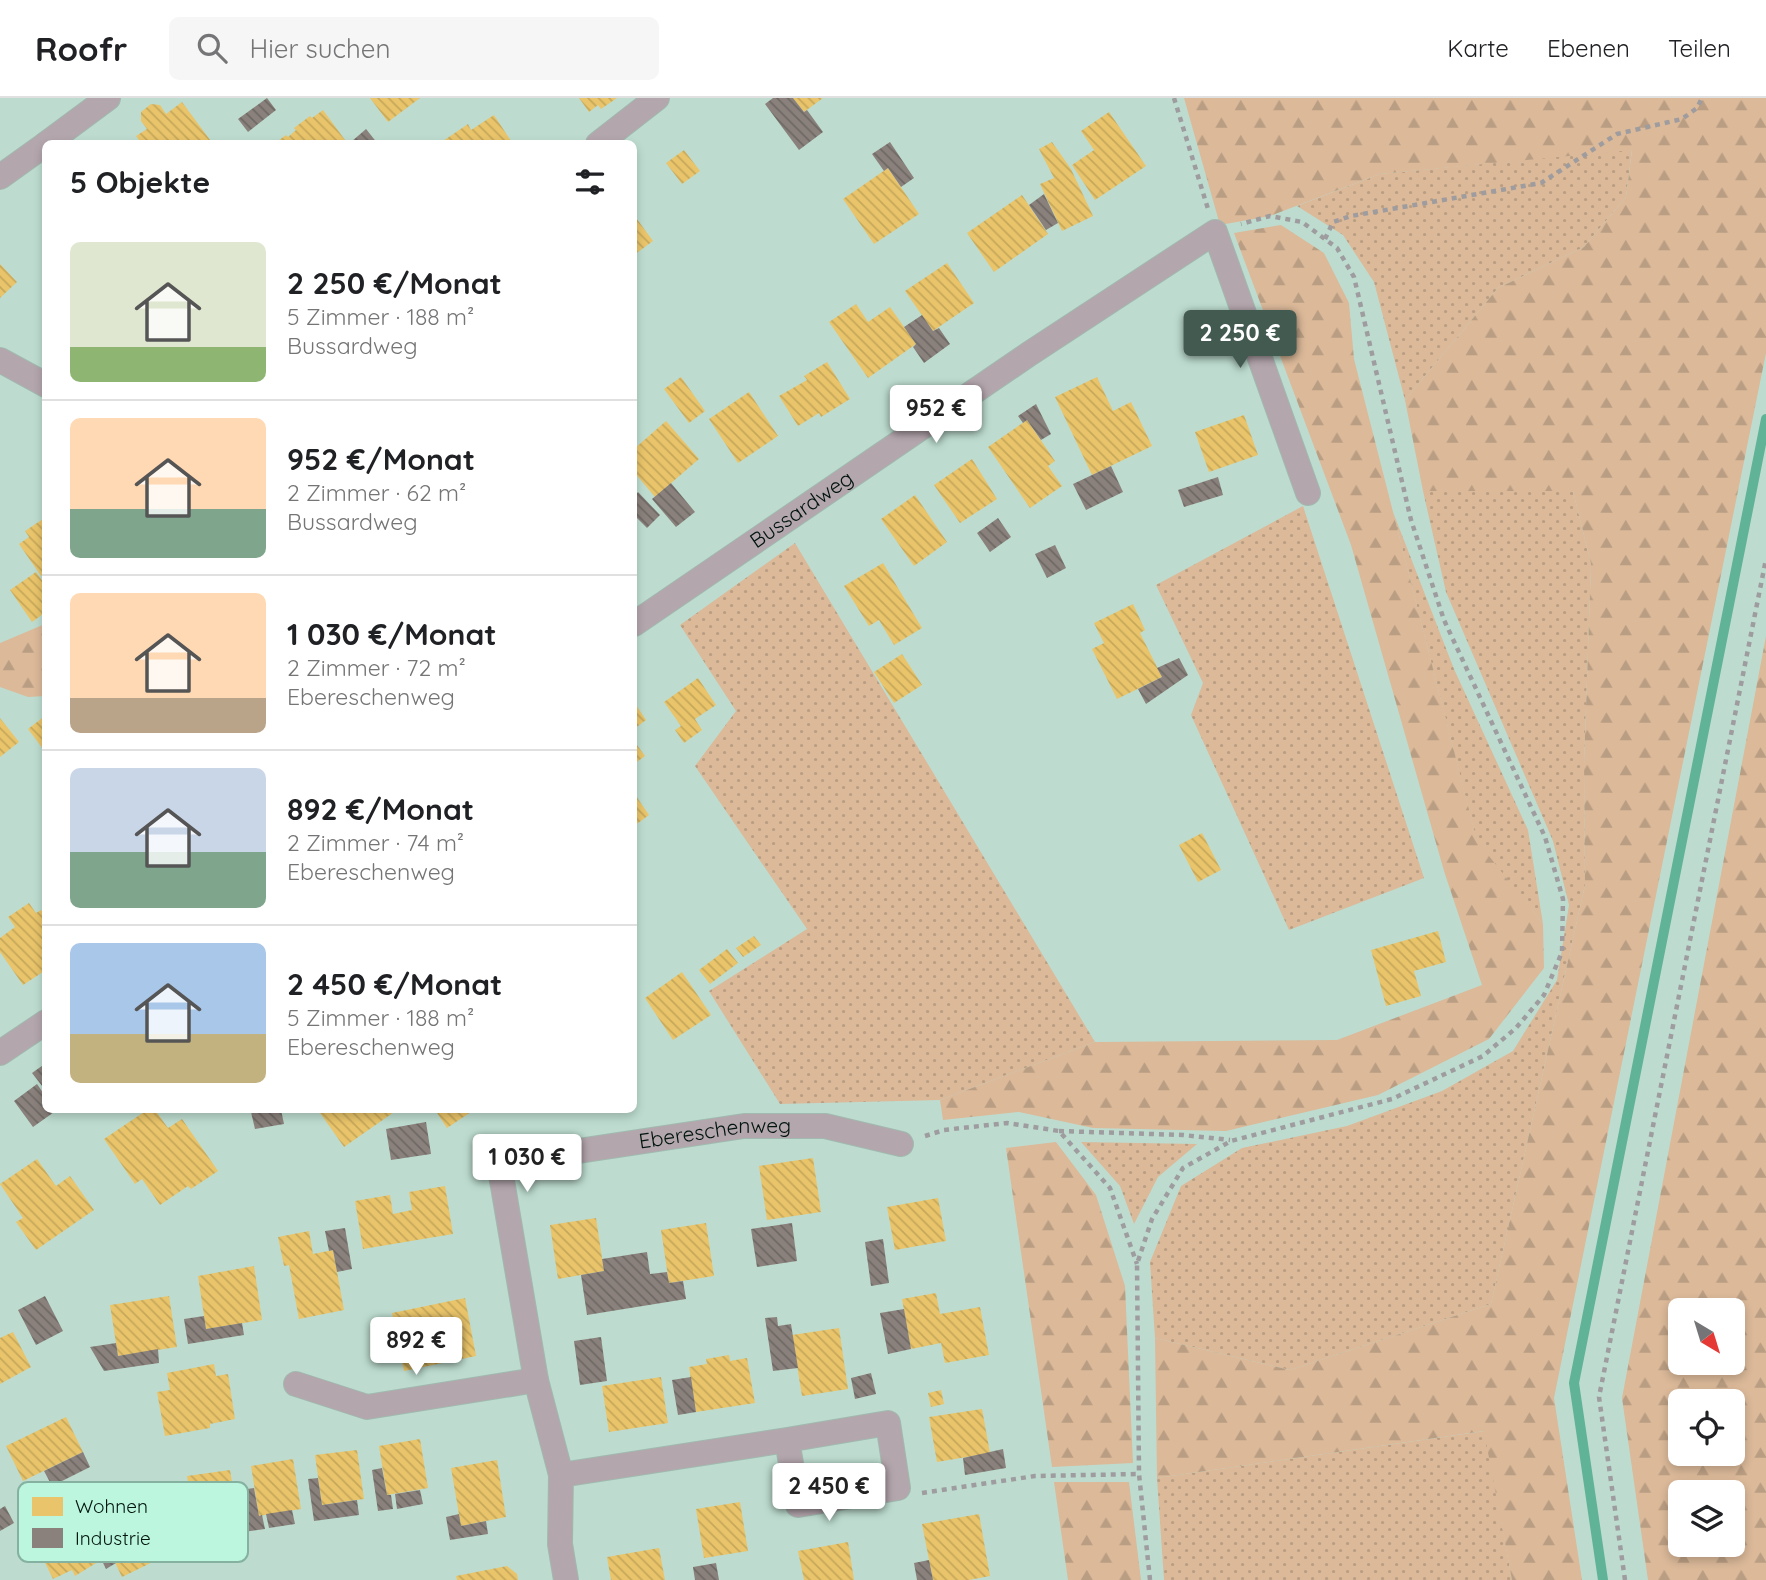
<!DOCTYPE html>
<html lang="de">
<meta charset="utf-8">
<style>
:root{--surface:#fff;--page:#f6f6f6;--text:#202124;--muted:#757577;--line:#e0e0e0;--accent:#435a51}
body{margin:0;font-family:Quicksand,sans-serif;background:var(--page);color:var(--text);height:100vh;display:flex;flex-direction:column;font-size:26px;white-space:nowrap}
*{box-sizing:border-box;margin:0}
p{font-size:23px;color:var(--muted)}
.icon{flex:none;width:38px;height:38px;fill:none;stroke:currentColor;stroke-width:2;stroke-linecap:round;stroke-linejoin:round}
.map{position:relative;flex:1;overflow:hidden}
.details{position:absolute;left:42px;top:42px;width:595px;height:973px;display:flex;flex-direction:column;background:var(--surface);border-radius:10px;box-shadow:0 4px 10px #0003}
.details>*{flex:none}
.needle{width:46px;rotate:142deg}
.tools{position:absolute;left:1668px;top:1200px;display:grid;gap:14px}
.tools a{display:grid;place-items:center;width:77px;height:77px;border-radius:10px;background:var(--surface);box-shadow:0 4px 10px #0003;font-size:35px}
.price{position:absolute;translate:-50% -60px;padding:0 16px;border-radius:7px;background:#fff;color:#222;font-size:23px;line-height:46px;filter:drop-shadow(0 2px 4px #0008)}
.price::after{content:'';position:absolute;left:50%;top:42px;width:21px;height:16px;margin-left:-10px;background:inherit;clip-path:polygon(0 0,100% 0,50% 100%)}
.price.on{background:var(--accent);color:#fff}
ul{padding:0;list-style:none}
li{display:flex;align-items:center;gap:21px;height:175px;padding:0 28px}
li+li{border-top:2px solid var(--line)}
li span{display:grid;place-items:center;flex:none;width:196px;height:140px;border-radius:10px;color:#555}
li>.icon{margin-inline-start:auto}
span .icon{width:84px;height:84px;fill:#fffc;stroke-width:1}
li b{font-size:30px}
h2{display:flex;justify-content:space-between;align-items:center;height:84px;padding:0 28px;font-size:30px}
header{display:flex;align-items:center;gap:42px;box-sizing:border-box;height:98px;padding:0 35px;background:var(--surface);border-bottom:2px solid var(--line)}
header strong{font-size:33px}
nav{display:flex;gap:38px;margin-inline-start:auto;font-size:24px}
.search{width:490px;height:63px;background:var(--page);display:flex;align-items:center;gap:18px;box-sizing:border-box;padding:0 24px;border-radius:10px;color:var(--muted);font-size:26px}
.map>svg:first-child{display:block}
</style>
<header>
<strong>Roofr</strong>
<div class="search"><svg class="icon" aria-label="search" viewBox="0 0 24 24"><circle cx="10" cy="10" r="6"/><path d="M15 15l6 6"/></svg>Hier suchen</div>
<nav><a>Karte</a><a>Ebenen</a><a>Teilen</a></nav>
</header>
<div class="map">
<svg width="1766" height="1482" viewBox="0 0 1766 1482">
<defs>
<pattern id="grass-dots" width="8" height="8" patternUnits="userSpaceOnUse" patternTransform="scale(1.75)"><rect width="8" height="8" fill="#dbb999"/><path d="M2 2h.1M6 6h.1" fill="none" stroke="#ba9e83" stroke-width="1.8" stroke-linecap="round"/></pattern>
<pattern id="forest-firs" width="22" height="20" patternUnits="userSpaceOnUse" patternTransform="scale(1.75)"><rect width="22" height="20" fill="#dbb999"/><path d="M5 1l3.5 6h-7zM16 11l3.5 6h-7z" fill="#ba9e83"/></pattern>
<pattern id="homes-back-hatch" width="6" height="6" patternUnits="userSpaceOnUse" patternTransform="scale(1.75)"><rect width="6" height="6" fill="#e9c46a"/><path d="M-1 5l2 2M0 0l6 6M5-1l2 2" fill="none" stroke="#c6a85b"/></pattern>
<pattern id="industry-back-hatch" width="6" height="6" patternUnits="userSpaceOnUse" patternTransform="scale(1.75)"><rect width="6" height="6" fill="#8a817c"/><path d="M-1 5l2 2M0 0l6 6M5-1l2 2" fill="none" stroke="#6e6864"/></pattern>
</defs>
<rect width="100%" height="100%" fill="#bddccf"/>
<g fill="url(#grass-dots)">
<path d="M1632 51 1626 99 1584 149 1498 190 1405 302 1374 184 1343 137 1297 108 1380 76Z"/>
<path d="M1423 393H1573L1591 466 1584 667 1585 787 1491 1206 1290 1272 1155 1240 1150 1164 1181 1088 1242 1050 1347 1028 1442 993 1513 953 1557 882 1569 807 1553 743 1446 494Z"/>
<path d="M1303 408 1424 780 1289 832 1191 617 1203 585 1156 487Z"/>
<path d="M1393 414 1454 571 1528 732 1543 826 1477 744Z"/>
<path d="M795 445 1095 944 940 1002 780 1006 709 893 807 831 695 668 736 613 680 527Z"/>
<path d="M1081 1044 1197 1046 1158 1079 1134 1126 1120 1088Z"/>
<path d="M1485 1333 1512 1482H1164L1157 1380Z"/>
</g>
<g fill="url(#forest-firs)" fill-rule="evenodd">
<path d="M1184 0H1766V255L1554 1300 1582 1482H1512L1484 1333 1157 1380 1155 1240 1290 1272 1491 1206 1585 787 1584 667 1591 466 1573 393H1423L1405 302 1498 190 1584 149 1626 99 1632 52 1380 76 1270 118 1220 127Z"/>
<path d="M1281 127 1324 155 1349 205 1354 261 1477 743 1543 826 1544 870 1489 941 1378 997 1226 1033 1093 1030 1019 1014 943 1022 940 1002 1095 944 1337 942 1482 887 1444 773 1351 447 1234 135Z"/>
<path d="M45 526V598L28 599 0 589V545Z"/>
<path d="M1766 538V1482H1648L1622 1300ZM1680 1213H1732V1265H1680ZM1680 1304H1732V1356H1680ZM1680 1395H1732V1447H1680Z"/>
<path d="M1056 1044 1096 1097 1125 1188 1133 1365 1052 1369 1006 1050Z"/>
<path d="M1054 1384H1129L1141 1482H1068Z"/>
</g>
<g fill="url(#homes-back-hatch)">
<path d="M370 0H420L388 24Z"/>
<path d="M579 0H617L601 11 598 7 589 14Z"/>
<path d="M793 0H823L804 14Z"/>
<path d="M182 4 213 46H142L136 38 147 31 141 23V14L151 6 160 7 166 16Z"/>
<path d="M323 12 348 46H274L286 37 288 39 296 32 294 30 310 18 312 20Z"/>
<path d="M1109 14 1146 68 1095 102 1072 67 1094 52 1081 33Z"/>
<path d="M494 17 513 46H445L443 43 468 26 471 32Z"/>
<path d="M1052 44 1071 71 1093 118 1062 133 1040 86 1054 80 1039 51Z"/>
<path d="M684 52 700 73 682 86 666 65Z"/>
<path d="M888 70 919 116 874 146 843 101Z"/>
<path d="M1022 97 1048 136 994 174 967 135Z"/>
<path d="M634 117 653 143 634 157Z"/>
<path d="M947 165 974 205 933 233 905 193Z"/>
<path d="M0 166 17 184 0 200Z"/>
<path d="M856 206 868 224 890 209 916 246 868 280 829 224Z"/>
<path d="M827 264 850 301 821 319 819 315 798 328 779 298 807 282 804 278Z"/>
<path d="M681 279 705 313 689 325 664 291Z"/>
<path d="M1097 279 1113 313 1131 304 1152 348 1092 377 1055 299Z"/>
<path d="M749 294 778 338 738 365 709 321Z"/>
<path d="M1244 317 1258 357 1209 374 1195 334Z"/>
<path d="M1027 322 1055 363 1048 368 1062 388 1030 410 988 349Z"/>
<path d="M666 323 699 361 655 399 634 374V351Z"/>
<path d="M972 361 997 401 960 425 934 387Z"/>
<path d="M915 397 947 444 914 468 881 421Z"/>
<path d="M46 419V474L41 478 19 446 29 439 25 433Z"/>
<path d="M883 465 922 530 894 547 879 522 869 528 844 488Z"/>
<path d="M36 474 46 488V514L32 524 10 492Z"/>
<path d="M1133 506 1145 532 1140 535 1162 579 1117 601 1092 551 1104 545 1094 525Z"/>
<path d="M902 556 922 587 894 605 874 574Z"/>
<path d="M698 580 716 607 695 621 702 632 684 645 675 632 681 628 664 604Z"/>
<path d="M634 604 646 622 634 631Z"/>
<path d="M46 617V655L28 631Z"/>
<path d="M0 620 19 644 0 659Z"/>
<path d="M634 643 645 658 634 666Z"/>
<path d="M634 695 649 717 634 728Z"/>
<path d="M1202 735 1221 772 1198 784 1179 747Z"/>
<path d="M29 805 36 815 41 812 46 820V872L23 887 0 854V840L15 829 8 819Z"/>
<path d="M1438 833 1446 864 1414 873 1421 898 1386 908 1371 852Z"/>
<path d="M754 838 761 847 743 859 736 850Z"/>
<path d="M727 851 738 865 710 886 699 872Z"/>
<path d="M682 874 711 917 673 942 645 900Z"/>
<path d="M147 1012H155L168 1030 182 1021 218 1073 191 1091 188 1088 160 1107 142 1081 135 1086 104 1041Z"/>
<path d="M318 1012H397L344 1049Z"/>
<path d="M435 1012H474L447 1030Z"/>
<path d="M813 1060 821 1114 767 1122 759 1068Z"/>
<path d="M37 1061 56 1088 70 1078 94 1112 36 1152 16 1124 23 1120 0 1086Z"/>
<path d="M445 1088 453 1136 363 1151 355 1103 390 1097 393 1116 412 1112 409 1094Z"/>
<path d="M938 1100 946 1143 895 1152 887 1109Z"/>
<path d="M596 1120 604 1173 558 1181 550 1127Z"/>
<path d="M706 1125 714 1178 669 1185 661 1132Z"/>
<path d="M309 1133 313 1156 333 1152 344 1212 299 1221 289 1167 284 1168 278 1139Z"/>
<path d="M254 1168 262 1222 206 1231 198 1178Z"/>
<path d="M936 1195 940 1216 980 1209 989 1257 945 1265 941 1245 911 1251 902 1201Z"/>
<path d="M169 1198 177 1249 118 1258 110 1207Z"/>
<path d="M465 1200 476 1258 404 1273 392 1215Z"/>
<path d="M839 1230 848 1291 802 1298 792 1237Z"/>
<path d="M13 1234 31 1269 0 1286V1240Z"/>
<path d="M729 1257 730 1263 747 1260 755 1305 696 1314 689 1269 707 1266 706 1261Z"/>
<path d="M214 1266 216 1278 228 1276 235 1321 210 1326V1330L165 1338 157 1294 170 1292 167 1275Z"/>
<path d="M661 1279 668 1325 609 1334 602 1288Z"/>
<path d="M941 1292 944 1306 931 1309 928 1295Z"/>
<path d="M982 1311 990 1355 937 1364 929 1319Z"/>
<path d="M66 1319 83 1354 23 1383 6 1348Z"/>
<path d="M420 1341 428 1390 387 1397 379 1348Z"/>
<path d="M357 1352 364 1401 322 1407 315 1357Z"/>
<path d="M293 1361 301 1411 259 1418 251 1368Z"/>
<path d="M497 1362 506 1419 461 1428 451 1370Z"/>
<path d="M230 1372 238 1420 195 1427 187 1378Z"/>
<path d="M740 1404 748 1453 704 1460 696 1411Z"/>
<path d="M142 1411 165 1458 122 1479 100 1433Z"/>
<path d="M979 1416 990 1478 969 1482H933L922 1426Z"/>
<path d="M70 1417 75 1427 83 1424 101 1462 75 1478 72 1472 53 1481 31 1436Z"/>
<path d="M848 1444 854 1482H804L798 1453Z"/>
<path d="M659 1450 665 1482H611L607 1459Z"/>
<path d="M507 1468 517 1476 518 1482H457L456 1478Z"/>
</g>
<g fill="url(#industry-back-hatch)">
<path d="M267 0 276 12 248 34 238 21Z"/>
<path d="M773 0H793L804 14 807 12 823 34 799 52 765 6Z"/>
<path d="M366 31 378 46H352L351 44Z"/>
<path d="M890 44 914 80 901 89 888 70 884 73 872 56Z"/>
<path d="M1044 96 1058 125 1046 132 1029 107Z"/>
<path d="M922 217 933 233 939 230 950 246 924 265 913 249 916 246 904 229Z"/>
<path d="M1036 306 1051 336 1041 342 1027 322 1023 325 1018 318Z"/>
<path d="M1111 368 1123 394 1086 412 1073 386Z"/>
<path d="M1218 379 1223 397 1184 409 1178 392Z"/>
<path d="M671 385 695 414 676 429 652 401Z"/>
<path d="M638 394 660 417 647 430 634 417V399Z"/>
<path d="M998 420 1011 439 990 454 977 435Z"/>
<path d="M1055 447 1066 470 1047 480 1035 456Z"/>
<path d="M1179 560 1188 577 1146 606 1138 591 1162 579 1157 570Z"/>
<path d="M46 965V993L32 975Z"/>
<path d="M37 986 46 999V1012H57L33 1029 14 1003Z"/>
<path d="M263 1012H281L284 1026 255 1031 251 1014Z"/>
<path d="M426 1024 431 1056 391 1062 386 1031Z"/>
<path d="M792 1125 797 1163 757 1169 751 1131Z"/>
<path d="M345 1130 352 1171 337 1174 333 1152 329 1153 325 1133Z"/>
<path d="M883 1141 889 1185 871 1188 865 1144Z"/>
<path d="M647 1154 650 1176 667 1174 669 1185 683 1183 686 1201 587 1217 581 1177 604 1173 602 1161Z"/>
<path d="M45 1198 63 1233 36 1247 18 1212Z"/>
<path d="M904 1211 911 1251 888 1256 880 1215Z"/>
<path d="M204 1218 206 1231 242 1225 244 1237 188 1246 184 1221Z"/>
<path d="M777 1219 778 1228 791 1226 798 1270 773 1273 765 1220Z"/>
<path d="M601 1239 607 1283 580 1287 574 1243Z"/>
<path d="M116 1245 118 1258 158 1251 159 1265 104 1273 90 1249Z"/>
<path d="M871 1275 876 1296 855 1301 851 1280Z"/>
<path d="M691 1279 696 1314 678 1317 672 1282Z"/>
<path d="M1003 1351 1006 1370 965 1377 963 1360Z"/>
<path d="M83 1354 90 1369 52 1388 44 1373Z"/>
<path d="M382 1370 387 1397H391L393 1411 378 1413 372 1372Z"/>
<path d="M318 1380 322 1407 357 1402 359 1417 314 1423 308 1381Z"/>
<path d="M254 1390 259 1418 262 1417 265 1431 236 1435 234 1420H238L233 1393Z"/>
<path d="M420 1392 423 1406 397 1411 395 1396Z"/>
<path d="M5 1408 14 1425 0 1433V1411Z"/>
<path d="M292 1412 295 1426 269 1430 266 1416Z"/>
<path d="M459 1416 461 1428 486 1423 488 1436 450 1442 446 1419Z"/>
<path d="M101 1435 116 1465 106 1471 91 1440Z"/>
<path d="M929 1462 933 1482H917L914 1465Z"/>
<path d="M716 1465 719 1482H695L693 1469Z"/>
</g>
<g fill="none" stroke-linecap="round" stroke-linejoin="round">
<path stroke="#61b398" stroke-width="10" d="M1603 1482 1574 1285 1766 321"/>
<defs>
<g id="street">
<path d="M46 46 108 0"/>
<path d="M598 46 657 0"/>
<path d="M0 79 46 46"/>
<path d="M0 262 46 287"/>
<path id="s1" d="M634 526 1029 256 1215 134 1308 395"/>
<path d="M0 955 46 924"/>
<path d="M296 1286 367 1309 536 1282"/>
<path d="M561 1377 787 1342 798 1407 898 1390 888 1325 787 1342"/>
<path id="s2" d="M566 1482 560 1446 561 1377 536 1282 499 1065 744 1028H825L901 1046"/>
</g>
</defs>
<use href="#street" stroke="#a1b9af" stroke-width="26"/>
<g stroke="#9e9c9f" stroke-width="4.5" stroke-dasharray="5 5" stroke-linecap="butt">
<path d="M1174 0 1208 111"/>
<path d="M1325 141 1333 124 1351 118 1541 85 1617 36 1682 21 1697 10 1702 0"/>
<path d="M1059 1033 1183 1037 1230 1042"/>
<path d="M925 1038 944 1032 1007 1025 1059 1033 1110 1090 1137 1166"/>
<path d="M922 1395 1035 1378 1139 1376"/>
<path d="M1150 1482 1139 1376 1137 1166 1152 1121 1183 1070 1231 1043 1392 1001 1483 958 1516 930 1544 897 1562 854 1563 801 1545 739 1444 522 1411 422 1354 179 1337 150 1302 124 1270 118 1241 126"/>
<path d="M1625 1482 1599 1299 1766 461"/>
</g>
<use href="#street" stroke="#b4a6ad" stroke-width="24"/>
</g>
<g text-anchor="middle" stroke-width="7" stroke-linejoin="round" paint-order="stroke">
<g font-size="21" fill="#01140d" stroke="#bdf6df">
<text dy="7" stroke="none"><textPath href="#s1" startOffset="203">Bussardweg</textPath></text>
<text dy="7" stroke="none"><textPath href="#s2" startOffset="642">Ebereschenweg</textPath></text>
</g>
</g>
<rect x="18" y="1384" width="230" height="80" rx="10" fill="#bdf6df" stroke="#85b2a0" stroke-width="2"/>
<rect x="32" y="1399" width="31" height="19" fill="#e9c46a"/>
<rect x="32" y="1430" width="31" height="20" fill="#8a817c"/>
<g font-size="19" fill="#01140d">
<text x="75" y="1415">Wohnen</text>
<text x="75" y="1447">Industrie</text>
</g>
</svg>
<div class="tools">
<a><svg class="needle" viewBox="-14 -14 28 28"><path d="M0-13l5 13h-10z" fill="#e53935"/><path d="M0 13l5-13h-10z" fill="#757577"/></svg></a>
<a><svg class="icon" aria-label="locate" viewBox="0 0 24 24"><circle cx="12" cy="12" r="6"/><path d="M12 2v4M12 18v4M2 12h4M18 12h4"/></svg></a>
<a><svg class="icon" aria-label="layers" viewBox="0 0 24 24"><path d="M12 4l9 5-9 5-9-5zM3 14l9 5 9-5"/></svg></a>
</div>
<b class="price on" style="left:1240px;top:272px">2 250 €</b>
<b class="price" style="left:936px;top:347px">952 €</b>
<b class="price" style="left:527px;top:1096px">1 030 €</b>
<b class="price" style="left:416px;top:1279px">892 €</b>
<b class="price" style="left:829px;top:1425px">2 450 €</b>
<section class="details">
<h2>5 Objekte<svg class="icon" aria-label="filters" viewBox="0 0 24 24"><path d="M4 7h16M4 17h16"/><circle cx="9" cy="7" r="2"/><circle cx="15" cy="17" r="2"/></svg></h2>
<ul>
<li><span style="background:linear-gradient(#dfe7d0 75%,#8fb573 0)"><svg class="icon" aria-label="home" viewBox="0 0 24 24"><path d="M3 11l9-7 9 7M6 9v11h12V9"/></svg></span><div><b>2 250 €/Monat</b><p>5 Zimmer · 188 m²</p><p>Bussardweg</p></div></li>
<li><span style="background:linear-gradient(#ffd9b3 65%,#7fa58c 0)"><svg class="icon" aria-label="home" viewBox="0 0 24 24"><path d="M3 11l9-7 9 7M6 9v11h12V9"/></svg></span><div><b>952 €/Monat</b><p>2 Zimmer · 62 m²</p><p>Bussardweg</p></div></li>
<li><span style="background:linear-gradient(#ffd9b3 75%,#b9a48a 0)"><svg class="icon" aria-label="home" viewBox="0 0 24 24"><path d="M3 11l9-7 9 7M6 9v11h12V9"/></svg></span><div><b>1 030 €/Monat</b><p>2 Zimmer · 72 m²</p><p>Ebereschenweg</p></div></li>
<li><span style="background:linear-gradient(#c9d6e8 60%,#7fa58c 0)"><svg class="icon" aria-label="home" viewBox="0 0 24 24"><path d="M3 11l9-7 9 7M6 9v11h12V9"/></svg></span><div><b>892 €/Monat</b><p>2 Zimmer · 74 m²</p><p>Ebereschenweg</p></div></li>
<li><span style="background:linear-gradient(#a9c7e8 65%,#c2b280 0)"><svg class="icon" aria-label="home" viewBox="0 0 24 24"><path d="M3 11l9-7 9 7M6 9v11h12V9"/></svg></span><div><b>2 450 €/Monat</b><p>5 Zimmer · 188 m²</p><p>Ebereschenweg</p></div></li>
</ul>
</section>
</div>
